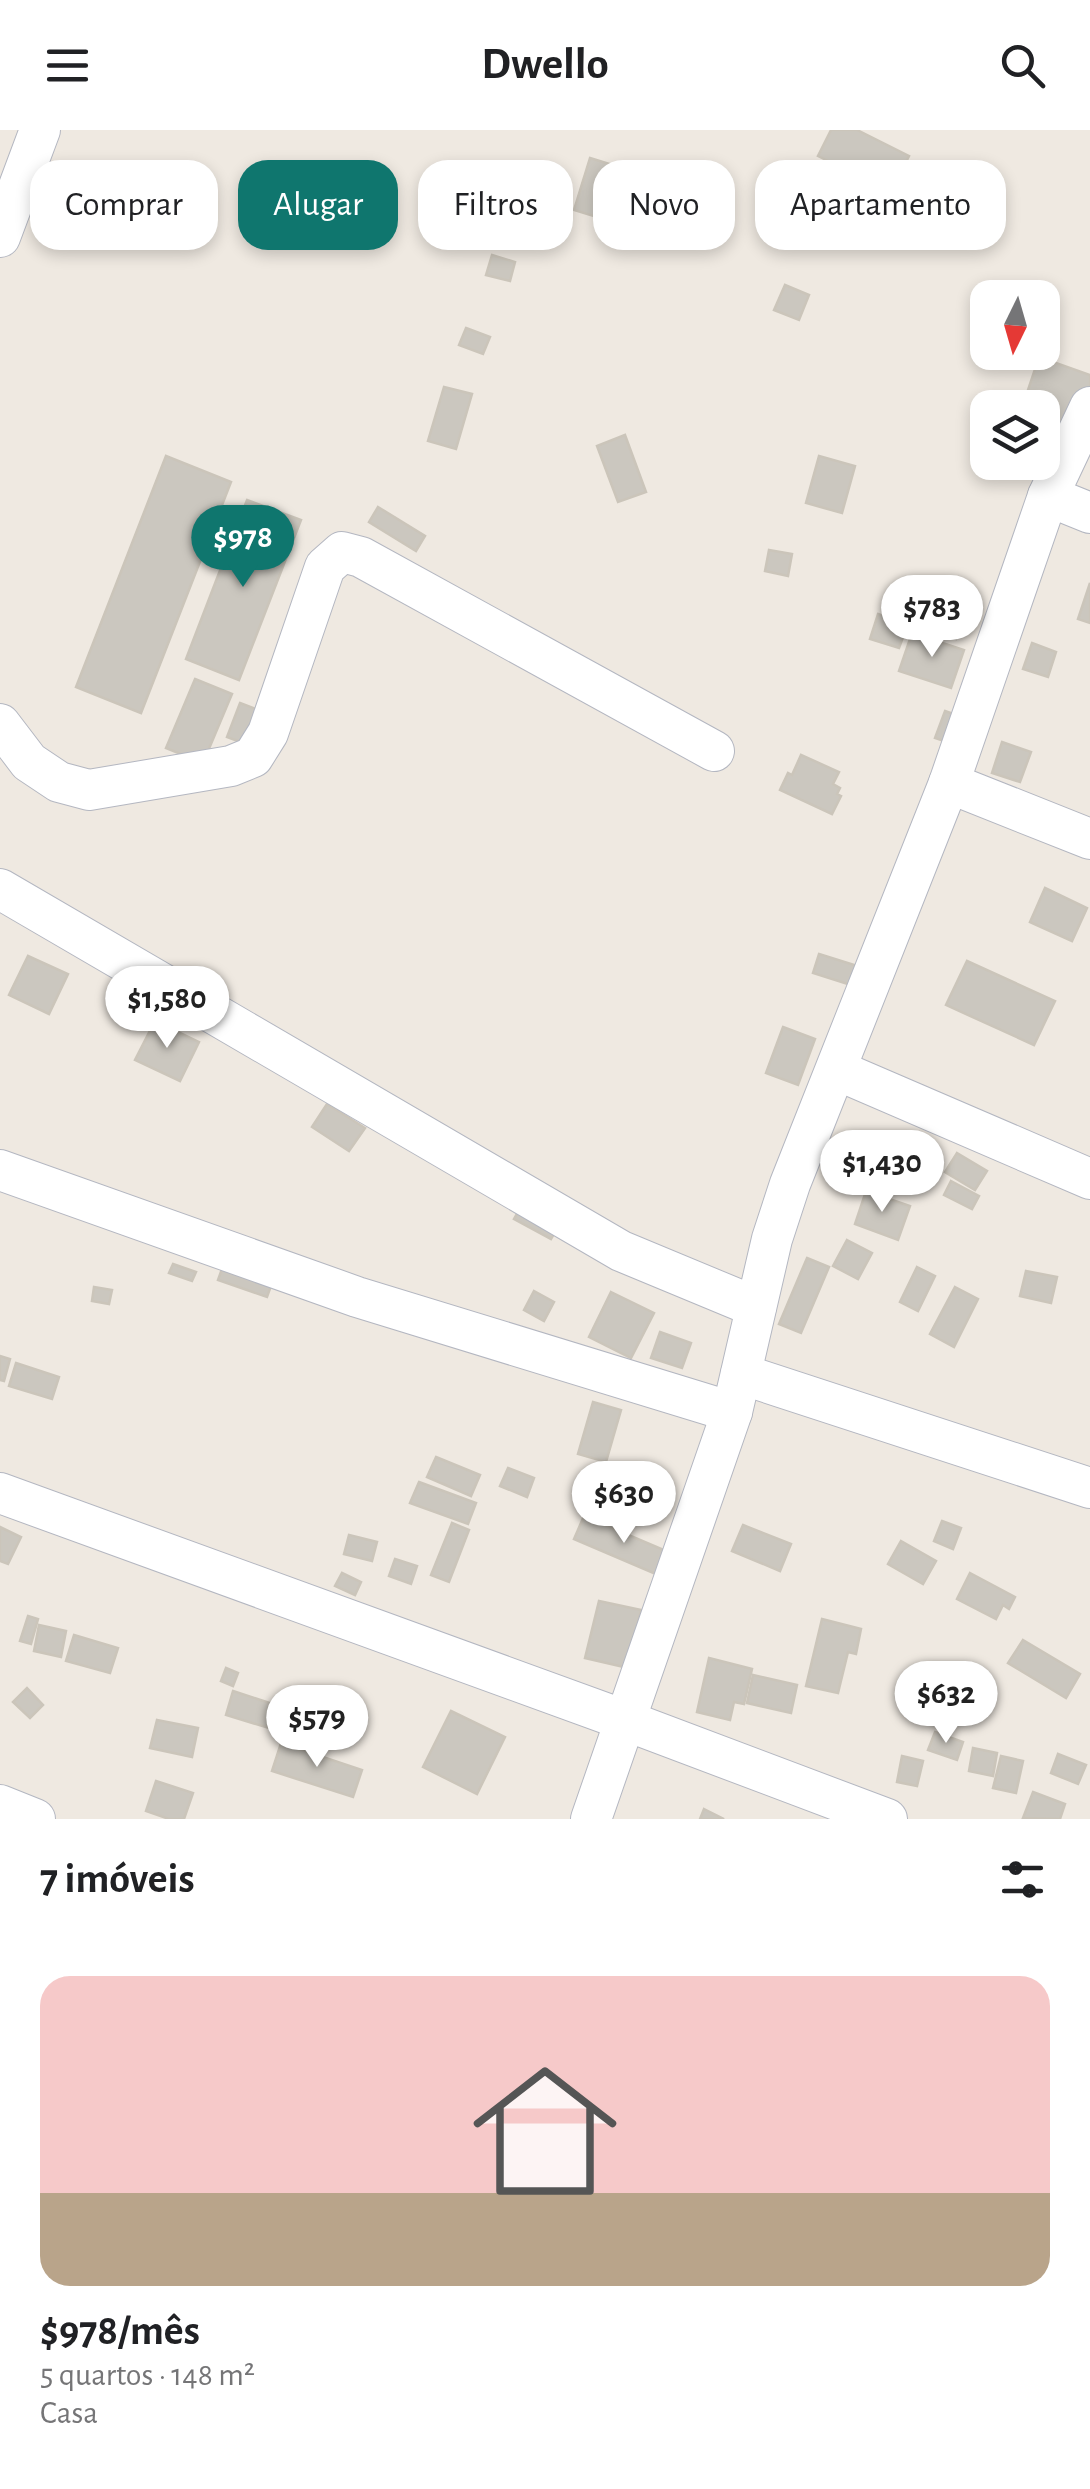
<!DOCTYPE html>
<html lang="pt">
<meta charset="utf-8">
<style>
:root{--surface:#fff;--page:#f2f2f2;--text:#202124;--muted:#757577;--line:#e0e0e0;--accent:#0f766e}
body{margin:0;font-family:"Alegreya Sans",sans-serif;background:var(--page);color:var(--text);height:100vh;display:flex;flex-direction:column;font-size:38px;white-space:nowrap}
*{box-sizing:border-box;margin:0}
p{font-size:32px;color:var(--muted)}
.icon{flex:none;width:55px;height:55px;fill:none;stroke:currentColor;stroke-width:2;stroke-linecap:round;stroke-linejoin:round}
.map{position:relative;height:1689px;overflow:hidden}
.side{display:flex;flex-direction:column;background:var(--surface);flex:1}
.side>*{flex:none}
.top-card{position:absolute;left:30px;top:30px;width:1030px;height:90px;display:flex;gap:20px}
.needle{width:65px;rotate:185deg}
.buttons{position:absolute;left:970px;top:150px;display:grid;gap:20px}
.buttons a{display:grid;place-items:center;width:90px;height:90px;border-radius:20px;background:var(--surface);box-shadow:0 5px 15px #0003;font-size:50px}
.price{position:absolute;translate:-50% -85px;padding:0 22px;border-radius:35px;background:#fff;color:#222;font-size:32px;line-height:65px;filter:drop-shadow(0 2px 5px #0008)}
.price::after{content:'';position:absolute;left:50%;top:60px;width:30px;height:22px;margin-left:-15px;background:inherit;clip-path:polygon(0 0,100% 0,50% 100%)}
.price.selected{background:var(--accent);color:#fff}
ul{padding:0;list-style:none}
li{display:grid;align-content:center;gap:20px;height:530px;padding:0 40px}
li+li{border-top:2px solid var(--line)}
li span{display:grid;place-items:center;height:310px;border-radius:30px;color:#555}
li>.icon{margin-inline-start:auto}
span .icon{width:180px;height:180px;fill:#fffc;stroke-width:1}
li b{font-size:42px}
h2{display:flex;justify-content:space-between;align-items:center;height:120px;padding:0 40px;font-size:42px}
.pill{padding:0 35px;border-radius:30px;background:var(--surface);box-shadow:0 5px 15px #0003;font-size:35px;line-height:90px}
.pill.selected{background:var(--accent);color:#fff}
header{display:flex;justify-content:space-between;align-items:center;height:130px;padding:0 40px;background:var(--surface);font-size:45px;font-weight:600}
.map>svg:first-child{display:block}
</style>
<header><svg class="icon" aria-label="menu" viewBox="0 0 24 24"><path d="M4 6h16M4 12h16M4 18h16"/></svg>Dwello<svg class="icon" aria-label="search" viewBox="0 0 24 24"><circle cx="10" cy="10" r="6"/><path d="M15 15l6 6"/></svg></header>
<div class="map">
<svg width="1090" height="1689" viewBox="0 0 1090 1689">
<rect width="100%" height="100%" fill="#efe9e1"/>
<g fill="#cbc7bf" stroke="#cbc5ba" stroke-width="2.5">
<path d="M831 0H857L909 26 891 62 818 26Z"/>
<path d="M590 28 642 44 626 96 574 80Z"/>
<path d="M492 125 515 132 510 151 486 145Z"/>
<path d="M785 155 809 165 799 190 774 180Z"/>
<path d="M466 198 490 207 483 224 459 215Z"/>
<path d="M1039 227 1090 245V259L1064 303 1042 296V278H1022Z"/>
<path d="M444 257 472 264 456 319 428 311Z"/>
<path d="M625 305 646 362 618 372 597 316Z"/>
<path d="M166 326 231 352 141 583 76 557Z"/>
<path d="M819 326 855 336 842 383 806 373Z"/>
<path d="M247 370 301 390 239 550 186 529Z"/>
<path d="M378 377 425 406 416 421 369 392Z"/>
<path d="M769 420 792 424 788 446 765 441Z"/>
<path d="M1090 453V493L1078 489Z"/>
<path d="M923 464 967 479 956 509 913 494Z"/>
<path d="M878 484 908 494 899 518 870 509Z"/>
<path d="M912 503 964 520 951 558 899 541Z"/>
<path d="M1032 513 1056 522 1048 547 1023 539Z"/>
<path d="M195 549 232 564 203 633 166 618Z"/>
<path d="M240 573 264 582 251 616 227 607Z"/>
<path d="M945 581 962 587 953 614 935 608Z"/>
<path d="M1002 612 1031 622 1020 652 992 643Z"/>
<path d="M801 625 839 642 833 654 840 658 837 664 841 666 832 684 780 660 788 643 792 645Z"/>
<path d="M1045 758 1087 778 1072 811 1030 792Z"/>
<path d="M819 824 864 838 857 857 813 843Z"/>
<path d="M28 826 68 844 49 884 9 865Z"/>
<path d="M967 831 1055 871 1034 915 946 875Z"/>
<path d="M155 891 199 912 180 951 135 930Z"/>
<path d="M783 897 815 909 798 955 766 943Z"/>
<path d="M327 974 365 998 349 1021 312 997Z"/>
<path d="M957 1023 987 1041 975 1060 945 1042Z"/>
<path d="M951 1051 979 1066 972 1079 944 1065Z"/>
<path d="M866 1061 910 1076 898 1110 855 1094Z"/>
<path d="M522 1075 559 1095 551 1109 514 1089Z"/>
<path d="M847 1110 872 1123 858 1149 833 1136Z"/>
<path d="M807 1128 829 1137 801 1203 779 1194Z"/>
<path d="M173 1134 196 1142 192 1151 169 1143Z"/>
<path d="M223 1136 272 1153 267 1167 218 1150Z"/>
<path d="M917 1137 935 1146 918 1181 900 1172Z"/>
<path d="M1026 1141 1057 1147 1051 1173 1020 1166Z"/>
<path d="M94 1157 112 1160 109 1174 92 1171Z"/>
<path d="M955 1157 978 1169 954 1217 930 1204Z"/>
<path d="M534 1161 554 1172 544 1191 524 1180Z"/>
<path d="M611 1162 654 1183 631 1228 589 1207Z"/>
<path d="M660 1202 691 1213 682 1238 651 1228Z"/>
<path d="M0 1226 10 1229 4 1251 0 1250Z"/>
<path d="M16 1233 59 1247 52 1269 9 1256Z"/>
<path d="M593 1272 621 1280 606 1332 578 1324Z"/>
<path d="M436 1327 480 1345 471 1366 427 1347Z"/>
<path d="M508 1338 534 1348 527 1367 500 1356Z"/>
<path d="M419 1352 476 1373 468 1394 410 1373Z"/>
<path d="M584 1386 673 1424 663 1447 574 1409Z"/>
<path d="M942 1391 961 1398 953 1419 934 1411Z"/>
<path d="M452 1393 469 1400 449 1452 431 1445Z"/>
<path d="M743 1395 791 1414 780 1441 732 1421Z"/>
<path d="M0 1397 21 1407 8 1434 0 1431Z"/>
<path d="M349 1405 377 1412 372 1431 344 1424Z"/>
<path d="M901 1411 936 1431 923 1454 888 1434Z"/>
<path d="M395 1429 417 1436 411 1454 389 1446Z"/>
<path d="M342 1443 361 1452 355 1465 335 1456Z"/>
<path d="M970 1443 1015 1467 1009 1479 1003 1475 996 1489 957 1469Z"/>
<path d="M599 1471 641 1480 628 1538 585 1528Z"/>
<path d="M28 1486 38 1489 31 1514 20 1511Z"/>
<path d="M822 1489 861 1499 856 1524 848 1522 838 1563 806 1556Z"/>
<path d="M39 1495 66 1501 61 1527 34 1521Z"/>
<path d="M74 1505 118 1518 110 1543 66 1531Z"/>
<path d="M1023 1510 1080 1544 1066 1568 1008 1533Z"/>
<path d="M709 1528 752 1539 744 1574 734 1572 730 1590 697 1582Z"/>
<path d="M226 1538 238 1543 233 1556 221 1551Z"/>
<path d="M753 1545 797 1555 791 1583 747 1573Z"/>
<path d="M27 1558 43 1575 30 1588 13 1572Z"/>
<path d="M233 1561 276 1575 269 1598 226 1585Z"/>
<path d="M451 1581 505 1607 477 1664 423 1637Z"/>
<path d="M157 1590 198 1598 192 1627 150 1618Z"/>
<path d="M935 1602 963 1612 957 1630 928 1620Z"/>
<path d="M281 1613 362 1640 353 1667 272 1641Z"/>
<path d="M973 1618 997 1623 993 1646 969 1641Z"/>
<path d="M1058 1624 1086 1635 1078 1654 1051 1643Z"/>
<path d="M902 1626 923 1631 917 1656 897 1652Z"/>
<path d="M1001 1626 1023 1631 1016 1663 993 1658Z"/>
<path d="M156 1651 193 1663 184 1689H169L146 1681Z"/>
<path d="M1033 1662 1065 1674 1060 1689 1023 1688Z"/>
<path d="M704 1679 724 1689H700Z"/>
</g>
<g fill="none" stroke-linecap="round" stroke-linejoin="round">
<defs>
<g id="minor">
<path d="M0 107 40 0"/>
<path d="M1048 366 1090 383"/>
<path d="M0 594 29 632 59 652 89 660 231 636 253 627 268 603 325 437 342 422 361 427 714 621"/>
<path d="M949 653 1090 709"/>
<path d="M0 759 621 1121 756 1177"/>
<path d="M837 940 1090 1049"/>
<path d="M0 1040 357 1167 732 1282"/>
<path d="M741 1244 1090 1358"/>
<path d="M0 1363 627 1591 887 1689"/>
<path d="M0 1675 35 1689"/>
<path d="M591 1689 732 1282 772 1109 790 1054 949 653 1048 366 1090 277"/>
</g>
</defs>
<use href="#minor" stroke="#b4b7c1" stroke-width="42"/>
<use href="#minor" stroke="#fff" stroke-width="40"/>
</g>
</svg>
<div class="buttons">
<a><svg class="needle" viewBox="-14 -14 28 28"><path d="M0-13l5 13h-10z" fill="#e53935"/><path d="M0 13l5-13h-10z" fill="#757577"/></svg></a>
<a><svg class="icon" aria-label="layers" viewBox="0 0 24 24"><path d="M12 4l9 5-9 5-9-5zM3 14l9 5 9-5"/></svg></a>
</div>
<b class="price selected" style="left:243px;top:460px">$978</b>
<b class="price" style="left:932px;top:530px">$783</b>
<b class="price" style="left:167px;top:921px">$1,580</b>
<b class="price" style="left:882px;top:1085px">$1,430</b>
<b class="price" style="left:624px;top:1416px">$630</b>
<b class="price" style="left:946px;top:1616px">$632</b>
<b class="price" style="left:317px;top:1640px">$579</b>
<div class="top-card">
<a class="pill">Comprar</a>
<a class="pill selected">Alugar</a>
<a class="pill">Filtros</a>
<a class="pill">Novo</a>
<a class="pill">Apartamento</a>
</div>
</div>
<section class="side">
<h2>7 imóveis<svg class="icon" aria-label="filters" viewBox="0 0 24 24"><path d="M4 7h16M4 17h16"/><circle cx="9" cy="7" r="2"/><circle cx="15" cy="17" r="2"/></svg></h2>
<ul>
<li><span style="background:linear-gradient(#f6c9c9 70%,#b9a48a 0)"><svg class="icon" aria-label="home" viewBox="0 0 24 24"><path d="M3 11l9-7 9 7M6 9v11h12V9"/></svg></span><div><b>$978/mês</b><p>5 quartos · 148 m²</p><p>Casa</p></div></li>
</ul>
</section>
